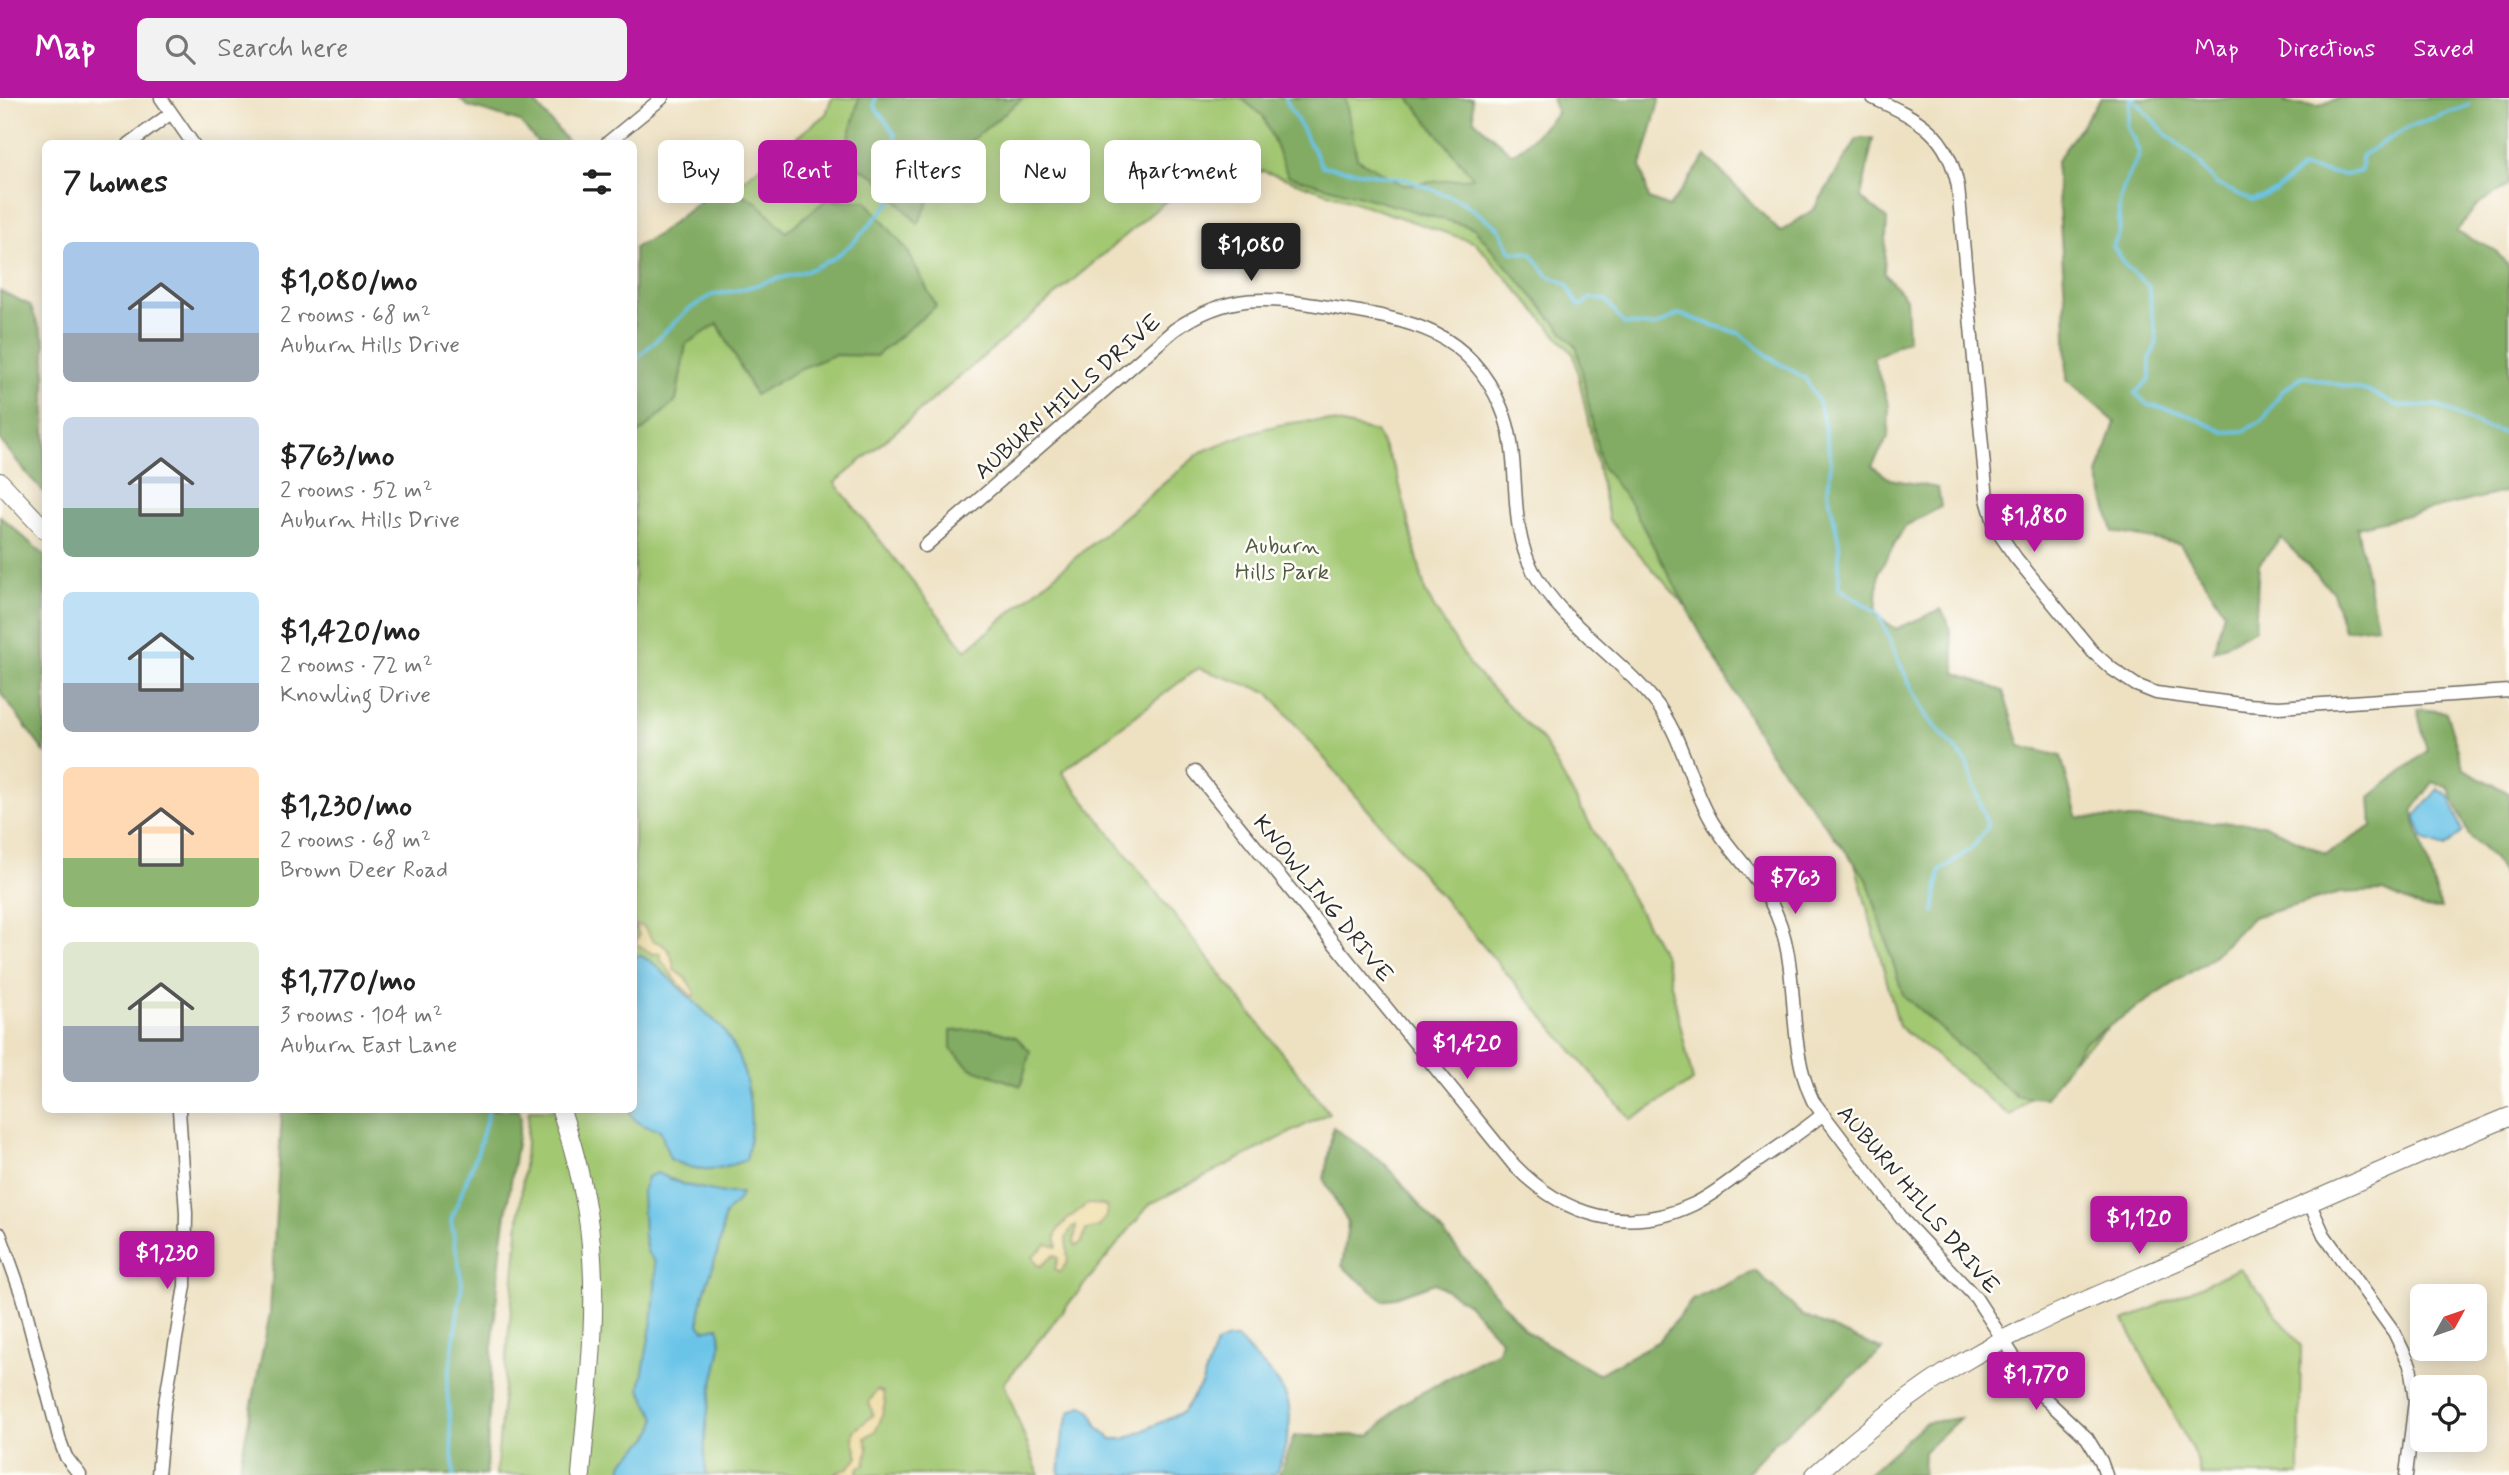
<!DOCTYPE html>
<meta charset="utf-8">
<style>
:root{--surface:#fff;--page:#f2f2f2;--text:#222;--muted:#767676;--accent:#b5179e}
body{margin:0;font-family:Mynerve,sans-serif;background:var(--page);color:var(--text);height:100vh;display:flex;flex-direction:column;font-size:26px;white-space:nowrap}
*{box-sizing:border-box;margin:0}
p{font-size:23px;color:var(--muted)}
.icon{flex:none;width:38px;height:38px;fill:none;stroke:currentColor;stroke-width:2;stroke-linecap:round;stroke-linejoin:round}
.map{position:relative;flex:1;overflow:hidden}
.details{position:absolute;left:42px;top:42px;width:595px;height:973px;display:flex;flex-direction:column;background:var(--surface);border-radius:10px;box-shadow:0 4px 18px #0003}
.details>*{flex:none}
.hud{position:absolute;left:658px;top:42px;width:665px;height:63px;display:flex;gap:14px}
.needle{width:46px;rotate:50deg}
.fabs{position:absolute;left:2410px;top:1186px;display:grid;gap:14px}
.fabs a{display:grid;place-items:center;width:77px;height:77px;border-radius:10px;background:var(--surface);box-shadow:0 4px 18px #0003;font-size:35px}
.price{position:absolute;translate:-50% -60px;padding:0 16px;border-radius:7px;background:var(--accent);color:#fff;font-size:23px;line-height:46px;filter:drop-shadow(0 2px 4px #0008)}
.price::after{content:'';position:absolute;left:50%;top:42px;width:21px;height:16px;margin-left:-10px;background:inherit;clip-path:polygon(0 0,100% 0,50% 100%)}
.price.current{background:#222;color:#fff}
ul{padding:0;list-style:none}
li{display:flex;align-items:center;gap:21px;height:175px;padding:0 21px}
li span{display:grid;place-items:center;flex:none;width:196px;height:140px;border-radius:10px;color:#555}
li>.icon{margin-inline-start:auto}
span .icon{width:84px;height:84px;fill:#fffc;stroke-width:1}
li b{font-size:30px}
h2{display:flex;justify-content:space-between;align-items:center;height:84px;padding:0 21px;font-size:30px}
.pill{padding:0 24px;border-radius:10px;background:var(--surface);box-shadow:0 4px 18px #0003;font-size:24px;line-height:63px}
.pill.current{background:var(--accent);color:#fff}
header{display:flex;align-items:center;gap:42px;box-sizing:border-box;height:98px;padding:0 35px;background:var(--accent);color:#fff}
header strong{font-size:33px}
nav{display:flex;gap:38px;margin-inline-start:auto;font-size:24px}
.search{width:490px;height:63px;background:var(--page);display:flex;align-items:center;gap:18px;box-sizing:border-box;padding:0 24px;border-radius:10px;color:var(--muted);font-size:26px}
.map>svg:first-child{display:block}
</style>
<header>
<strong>Map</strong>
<div class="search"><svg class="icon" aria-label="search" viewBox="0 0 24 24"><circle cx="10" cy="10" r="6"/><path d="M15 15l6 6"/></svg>Search here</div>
<nav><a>Map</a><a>Directions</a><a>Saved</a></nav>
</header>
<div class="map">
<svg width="2509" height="1377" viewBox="0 0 2509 1377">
<rect width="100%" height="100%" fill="#fdfcf7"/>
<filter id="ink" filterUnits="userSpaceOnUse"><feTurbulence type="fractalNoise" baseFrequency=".0143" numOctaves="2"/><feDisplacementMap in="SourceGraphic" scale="14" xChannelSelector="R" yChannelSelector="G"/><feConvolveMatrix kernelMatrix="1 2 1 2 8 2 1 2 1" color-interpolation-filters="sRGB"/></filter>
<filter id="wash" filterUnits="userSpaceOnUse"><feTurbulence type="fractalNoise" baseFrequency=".00686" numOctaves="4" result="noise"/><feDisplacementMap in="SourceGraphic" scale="28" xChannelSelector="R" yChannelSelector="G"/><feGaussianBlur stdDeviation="1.57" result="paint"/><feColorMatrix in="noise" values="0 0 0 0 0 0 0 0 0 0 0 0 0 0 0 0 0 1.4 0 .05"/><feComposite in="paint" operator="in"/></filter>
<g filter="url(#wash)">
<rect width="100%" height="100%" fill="#eee1c2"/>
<g fill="#a3c872" stroke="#677a4e" stroke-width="2">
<path d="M832 0H1419L2157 885 2010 1018 1899 928 1853 758 1721 548 1609 422 1574 257 1476 145 1263 73 1167 102 835 385 966 552 1201 354C1241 337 1288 318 1333 324 1348 327 1362 331 1376 334L1397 376 1426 496 1471 569 1543 643 1665 859 1693 983 1631 1022 1268 594 1198 570 1062 674 1329 1015 1150 1106 1004 1285 1039 1377H496L529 1012H634V164L651 155 826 16Z"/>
<path d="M2240 1170 2301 1248 2299 1377H2200L2197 1361 2124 1223Z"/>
</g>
<g fill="#82ac64" stroke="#566c48" stroke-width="2">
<path d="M459 0H531L569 45H538L520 24 468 8Z"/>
<path d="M859 0H1023L949 61 918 126 875 78 843 62Z"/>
<path d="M1241 0H1345L1357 60 1403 87 1473 80 1409 0H1472L1474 22 1512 56 1524 48 1557 15 1552 0H1660L1641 68 1649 101 1669 109 1706 58 1780 134 1814 111 1857 41 1873 40 1861 100 1887 121 1884 175 1906 200 1908 242 1873 260 1889 308 1888 339 1872 368 1890 381 1938 390 1941 409 1905 428 1879 473 1876 517 1896 531 1941 511 1949 527 1956 575 2003 593 2020 648 2061 658 2077 719 2263 726 2326 756 2372 728 2370 699 2427 653 2417 611 2446 614 2464 671 2509 695V788L2492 759 2469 738 2449 690 2433 684 2412 713 2441 811 2422 810 2384 793 2340 795 2253 819 2208 863 2083 945 2046 1000 2016 998 1903 897 1867 781 1769 654 1702 538 1630 405 1601 367 1577 250 1474 130 1288 78 1263 18Z"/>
<path d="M2101 0H2287L2285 5 2319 8 2338 0H2509V87L2478 106 2456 134 2495 152 2509 169V393L2357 429 2377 528 2344 532 2333 494 2281 440 2259 466 2255 531 2214 553 2224 513 2180 446 2113 434 2098 377 2115 324 2067 282 2065 200 2056 64Z"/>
<path d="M723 85 758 105 786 134 826 102 866 103 907 152 936 208 876 258 834 257 802 270 755 297 718 226 686 246 676 303 634 340V150L660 135Z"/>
<path d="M0 193 30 207 45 244V395L29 378 0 342Z"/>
<path d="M0 418 45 458V655L0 594Z"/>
<path d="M988 931 1016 939 1030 953 1021 988 970 970 951 951V933Z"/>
<path d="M300 1012H519L521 1019 502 1142 493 1242 486 1377H238L270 1215 282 1013Z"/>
<path d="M1333 1029 1386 1067 1526 1233 1598 1276 1659 1243 1692 1202 1756 1173 1803 1218 1883 1252 1774 1345 1744 1377H1279L1294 1338 1371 1337 1401 1306 1498 1253 1501 1242 1468 1206 1435 1185 1384 1203 1342 1168 1348 1125 1324 1082Z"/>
<path d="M1960 1320 1924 1354 1923 1377H1867L1925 1325Z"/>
</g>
<g fill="#eeda9e" stroke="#8c8264" stroke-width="2">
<path d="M634 826 644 829 653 843C669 846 673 858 674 872L685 879 695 895 693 899 679 886 661 862V855L653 856 635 845 639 837Z"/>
<path d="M1088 1106 1103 1107 1107 1109 1106 1118 1099 1129 1086 1132 1082 1144 1076 1148 1074 1146 1076 1128 1072 1129 1066 1140 1068 1163 1060 1174 1055 1171 1058 1160 1054 1157 1041 1168 1037 1167 1033 1158 1047 1146 1057 1149C1057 1145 1055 1141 1056 1137 1057 1128 1080 1111 1088 1106Z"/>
<path d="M877 1292 883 1294 885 1305 880 1324 875 1333 865 1340 868 1351 865 1367 859 1369 857 1377H832L848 1370 858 1359 853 1342 854 1333 873 1317 869 1304Z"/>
</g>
<g fill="#6ac4e8" stroke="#4a788a" stroke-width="2">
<path d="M2438 691 2450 699 2462 734 2445 749 2424 742 2415 718Z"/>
<path d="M634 858H641L652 864 720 928C749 964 757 1017 746 1062 716 1073 700 1076 670 1061L660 1032C646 1029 634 1026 629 1012H634Z"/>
<path d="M657 1075 685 1087 724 1095H741C739 1106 730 1108 725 1117 722 1123 723 1133 721 1139 716 1169 699 1196 699 1226L704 1232 718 1229C726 1249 714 1274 711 1294 707 1317 701 1356 707 1377H620L623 1364 647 1341 654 1331 656 1320 640 1291 653 1217 656 1174 654 1163 647 1154 644 1139 642 1094 647 1079Z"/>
<path d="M1228 1241H1238C1252 1258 1280 1280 1287 1301 1295 1324 1284 1356 1275 1377H1059L1063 1334 1070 1314 1083 1307 1091 1314 1098 1329 1111 1341H1125L1183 1314 1202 1285 1216 1246Z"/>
</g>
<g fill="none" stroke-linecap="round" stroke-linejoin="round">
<g stroke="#6ac4e8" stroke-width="3.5">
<path d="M1285 0 1322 68 1409 82 1461 103 1499 130 1511 154 1531 155 1547 177 1567 186 1576 203 1581 208 1590 200 1606 202 1624 226 1655 228 1679 216 1741 236 1772 261 1805 280 1820 306 1831 363 1828 394 1839 444V490L1879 516 1898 562 1926 618 1966 663 1988 729 1972 750 1940 773 1934 814"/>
<path d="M2131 0 2127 27 2140 56C2131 73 2121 90 2119 109 2117 130 2125 126 2113 148L2126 168 2148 187 2157 244 2150 261V281L2135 295 2148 307 2184 315 2224 334 2244 333 2263 322 2281 294 2302 278 2371 294 2398 308 2436 307 2483 329 2509 336"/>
<path d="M2133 0 2166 36 2197 62 2216 86 2252 102 2276 93 2302 70 2346 77 2361 73V58L2409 29 2469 7"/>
<path d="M634 263 688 212 712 197 739 192 809 172 834 160 854 144 893 101 895 36 874 8 875 0"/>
<path d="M454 1377 447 1291 462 1185 451 1122 478 1053 489 1012"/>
</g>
</g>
</g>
<g filter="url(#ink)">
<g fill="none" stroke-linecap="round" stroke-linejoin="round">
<defs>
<g id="minor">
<path d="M161 0 193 46"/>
<path d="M1873 0C1919 21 1948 35 1958 89L1987 401 1996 431 2016 460 2093 554 2112 571 2136 587 2156 595 2248 607 2279 609 2509 593"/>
<path d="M129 46 170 16"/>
<path d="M606 46 662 0"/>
<path d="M925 448 1174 232C1232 192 1271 200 1335 210 1409 222 1468 231 1501 309 1524 361 1505 422 1533 473 1561 524 1615 556 1652 600 1682 635 1688 681 1710 720 1727 751 1755 774 1771 805 1804 866 1783 941 1813 1003L1905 1124 1976 1200 2034 1290 2087 1340 2101 1363 2106 1377"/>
<path d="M1195 674 1514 1067C1563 1118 1628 1138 1694 1106 1715 1096 1733 1080 1752 1067 1776 1051 1800 1035 1822 1017"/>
<path d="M2309 1104 2324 1137 2394 1234 2410 1267 2415 1303 2406 1377"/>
<path d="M0 1136 21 1195 60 1343 66 1359 80 1377"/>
<path d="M158 1377 164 1311 185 1188 186 1115 179 1012"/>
</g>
<g id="secondary">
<path d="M0 384 46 433"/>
<path d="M561 1012C576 1056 587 1100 591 1147 598 1223 587 1301 581 1377"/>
<path d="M1815 1377C1861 1336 1910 1296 1963 1264 2037 1220 2119 1189 2198 1154 2301 1108 2404 1062 2509 1019"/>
</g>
</defs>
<use href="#minor" stroke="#6f6b60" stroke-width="15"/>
<use href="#secondary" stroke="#6f6b60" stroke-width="20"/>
<use href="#minor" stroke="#fff" stroke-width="12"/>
<use href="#secondary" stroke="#fff" stroke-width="18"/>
</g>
</g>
<g text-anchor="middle" stroke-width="5" stroke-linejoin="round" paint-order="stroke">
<g font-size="23" fill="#2b2b2b" stroke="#fdfcf7">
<text transform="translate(1067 298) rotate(-41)" y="8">AUBURN HILLS DRIVE</text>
<text transform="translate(1324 800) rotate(51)" y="8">KNOWLING DRIVE</text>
<text transform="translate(1919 1101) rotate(50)" y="8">AUBURN HILLS DRIVE</text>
</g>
<g font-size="23" fill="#4f5a40" stroke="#fdfcf7">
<text x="1282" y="455">Auburn<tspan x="1282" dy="26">Hills Park</tspan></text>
</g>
</g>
</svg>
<div class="fabs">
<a><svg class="needle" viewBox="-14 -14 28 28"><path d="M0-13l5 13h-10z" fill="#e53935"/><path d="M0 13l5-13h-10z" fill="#767676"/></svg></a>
<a><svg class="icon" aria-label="locate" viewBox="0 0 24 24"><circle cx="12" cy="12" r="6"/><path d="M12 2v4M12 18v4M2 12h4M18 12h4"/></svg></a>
</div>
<b class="price current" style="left:1251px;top:185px">$1,080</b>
<b class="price" style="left:2034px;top:456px">$1,880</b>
<b class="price" style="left:1795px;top:818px">$763</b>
<b class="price" style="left:1467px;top:983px">$1,420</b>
<b class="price" style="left:2139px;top:1158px">$1,120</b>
<b class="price" style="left:167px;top:1193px">$1,230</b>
<b class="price" style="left:2036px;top:1314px">$1,770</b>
<div class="hud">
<a class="pill">Buy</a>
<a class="pill current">Rent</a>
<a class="pill">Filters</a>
<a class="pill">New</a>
<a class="pill">Apartment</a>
</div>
<section class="details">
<h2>7 homes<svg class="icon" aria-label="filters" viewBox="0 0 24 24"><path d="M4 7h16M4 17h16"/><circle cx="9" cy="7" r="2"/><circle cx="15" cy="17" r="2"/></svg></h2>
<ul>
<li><span style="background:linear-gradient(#a9c7e8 65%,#9aa5b1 0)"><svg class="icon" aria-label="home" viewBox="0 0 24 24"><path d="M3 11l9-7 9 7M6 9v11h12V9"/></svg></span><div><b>$1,080/mo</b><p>2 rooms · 68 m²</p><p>Auburn Hills Drive</p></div></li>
<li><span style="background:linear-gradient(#c9d6e8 65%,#7fa58c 0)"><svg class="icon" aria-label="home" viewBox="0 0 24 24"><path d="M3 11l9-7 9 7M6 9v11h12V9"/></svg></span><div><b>$763/mo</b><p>2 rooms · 52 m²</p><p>Auburn Hills Drive</p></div></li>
<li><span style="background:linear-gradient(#bfe0f5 65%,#9aa5b1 0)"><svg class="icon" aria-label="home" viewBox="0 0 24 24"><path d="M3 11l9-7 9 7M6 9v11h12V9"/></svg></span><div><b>$1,420/mo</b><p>2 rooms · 72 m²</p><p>Knowling Drive</p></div></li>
<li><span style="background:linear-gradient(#ffd9b3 65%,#8fb573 0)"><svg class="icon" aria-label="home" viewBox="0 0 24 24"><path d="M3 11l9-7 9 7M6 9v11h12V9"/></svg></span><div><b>$1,230/mo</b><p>2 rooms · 68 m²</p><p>Brown Deer Road</p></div></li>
<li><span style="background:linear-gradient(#dfe7d0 60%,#9aa5b1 0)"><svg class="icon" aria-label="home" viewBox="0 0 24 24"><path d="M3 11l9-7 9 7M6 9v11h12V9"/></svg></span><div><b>$1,770/mo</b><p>3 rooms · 104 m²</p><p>Auburn East Lane</p></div></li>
</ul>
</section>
</div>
